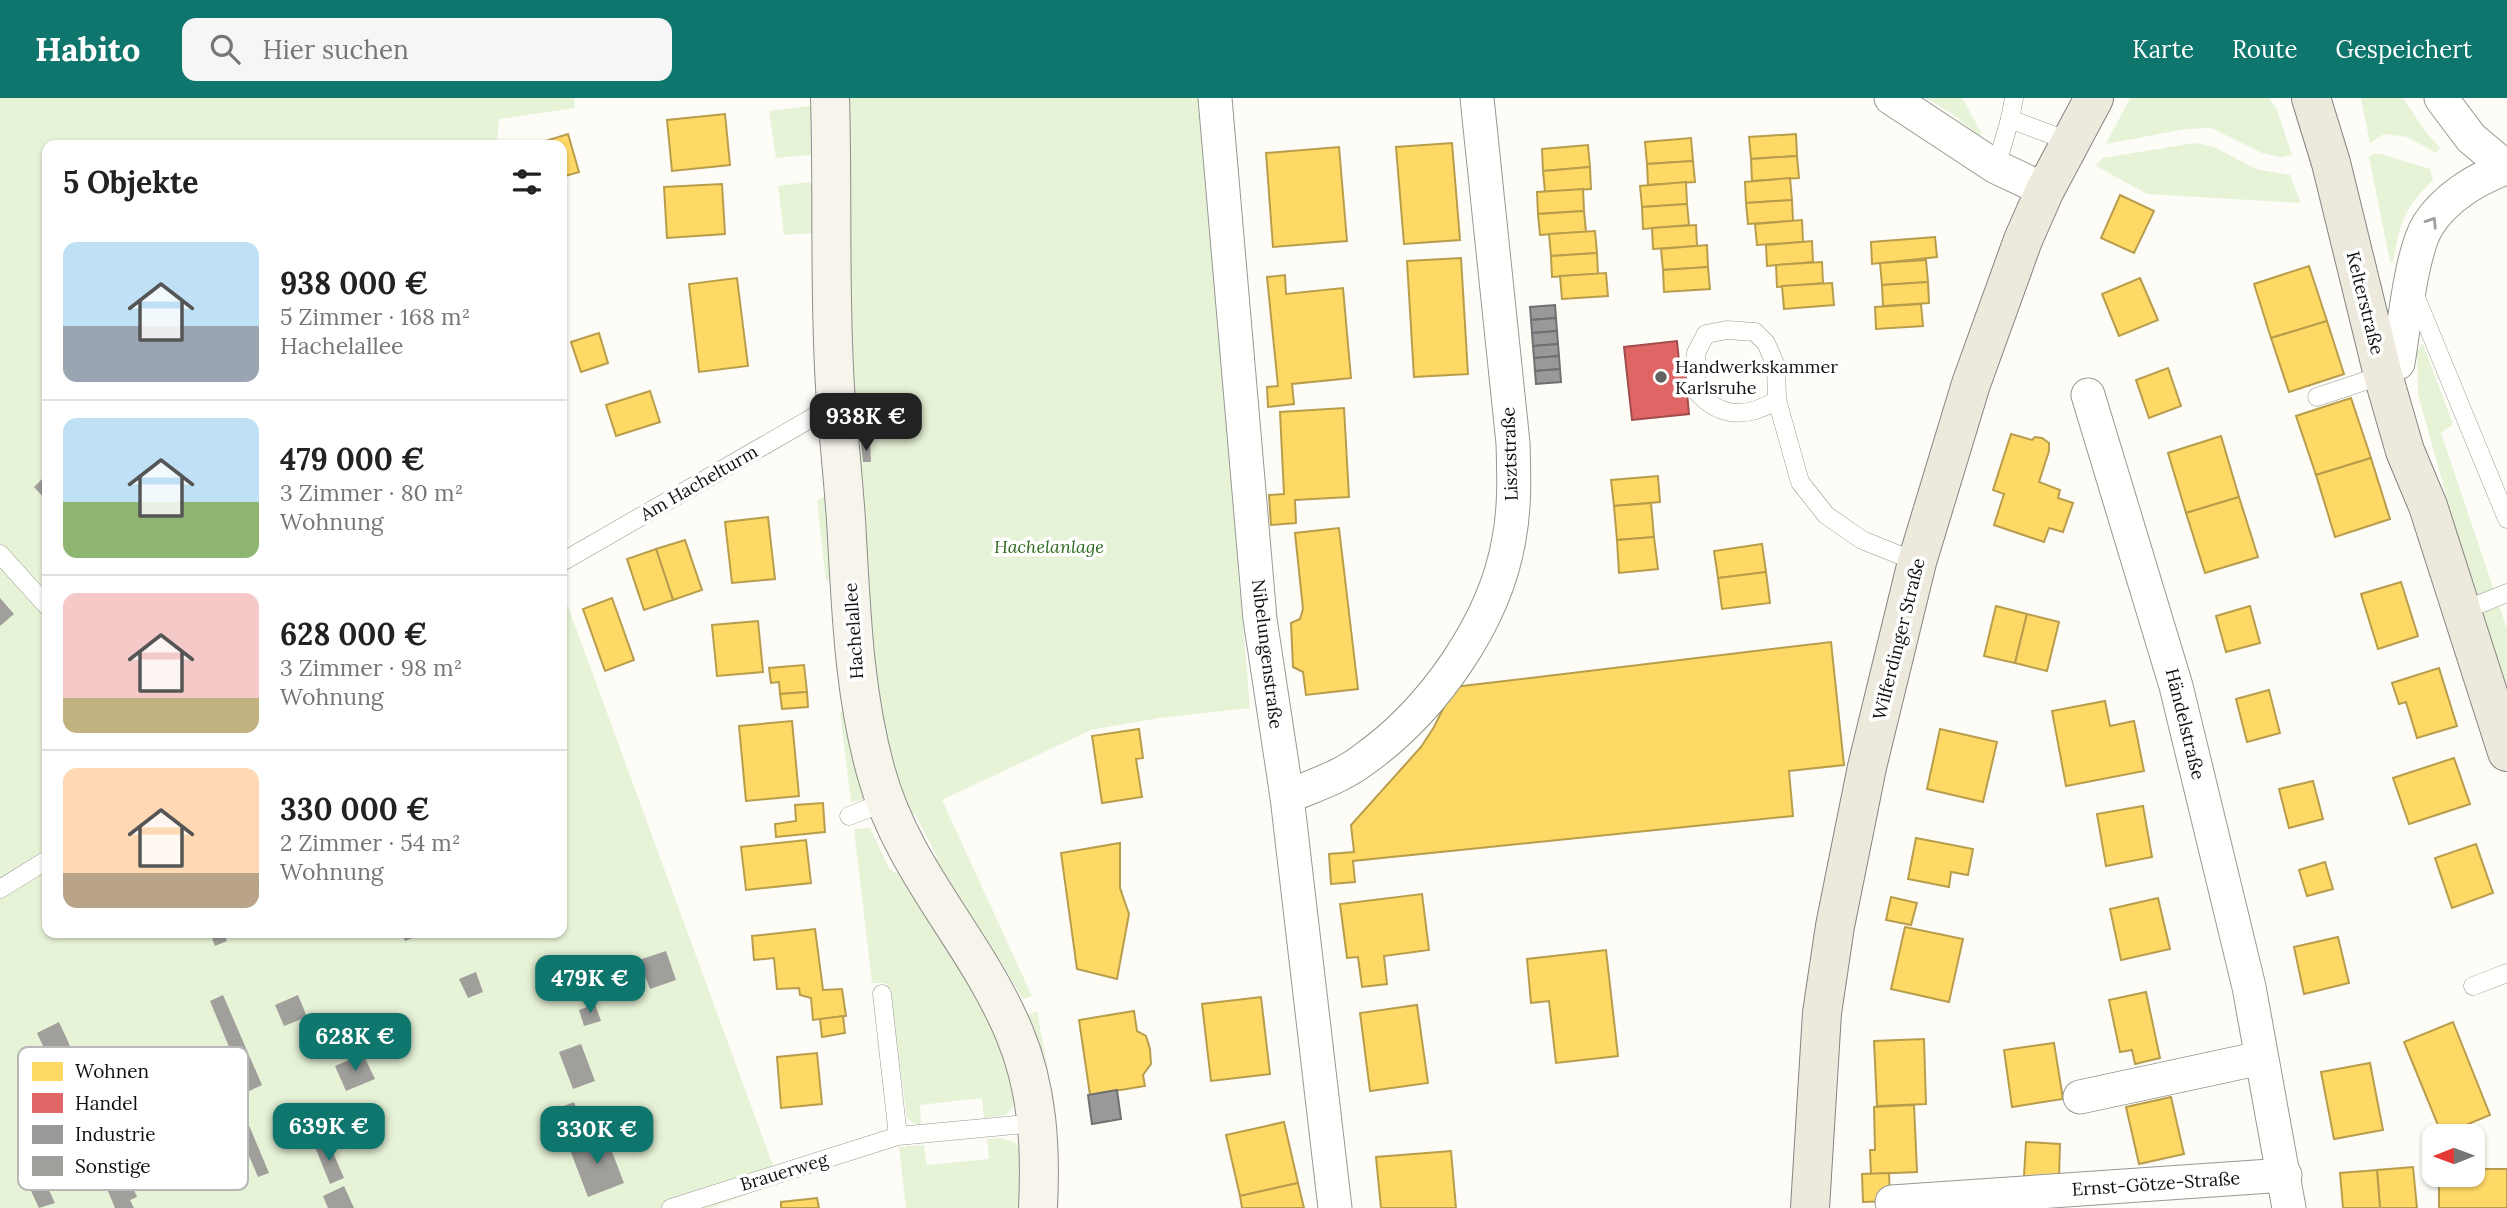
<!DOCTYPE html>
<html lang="de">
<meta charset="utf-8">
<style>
:root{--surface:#fff;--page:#f6f6f6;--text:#222;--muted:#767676;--line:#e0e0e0;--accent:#0f766e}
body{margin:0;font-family:Lora,serif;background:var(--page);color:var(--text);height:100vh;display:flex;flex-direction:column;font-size:26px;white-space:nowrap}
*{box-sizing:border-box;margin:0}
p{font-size:23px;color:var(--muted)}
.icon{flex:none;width:38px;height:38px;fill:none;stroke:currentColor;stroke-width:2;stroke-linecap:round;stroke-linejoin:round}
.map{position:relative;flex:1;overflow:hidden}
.details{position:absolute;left:42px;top:42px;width:525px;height:798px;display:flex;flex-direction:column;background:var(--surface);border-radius:14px;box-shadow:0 2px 5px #0004}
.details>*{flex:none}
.needle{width:46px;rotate:269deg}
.fabs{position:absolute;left:2422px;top:1026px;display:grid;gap:14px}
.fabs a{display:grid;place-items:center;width:63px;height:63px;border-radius:14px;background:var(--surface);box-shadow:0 2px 5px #0004;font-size:35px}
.price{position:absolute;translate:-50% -60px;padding:0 16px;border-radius:14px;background:var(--accent);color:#fff;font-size:23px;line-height:46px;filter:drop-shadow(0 2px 4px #0008)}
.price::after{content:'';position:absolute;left:50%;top:42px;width:21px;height:16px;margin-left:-10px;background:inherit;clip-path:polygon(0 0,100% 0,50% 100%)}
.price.selected{background:#222;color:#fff}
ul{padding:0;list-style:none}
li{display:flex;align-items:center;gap:21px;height:175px;padding:0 21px}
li+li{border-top:2px solid var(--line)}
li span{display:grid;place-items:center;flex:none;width:196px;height:140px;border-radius:14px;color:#555}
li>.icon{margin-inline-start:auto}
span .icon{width:84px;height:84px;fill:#fffc;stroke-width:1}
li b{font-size:30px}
h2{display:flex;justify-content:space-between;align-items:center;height:84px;padding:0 21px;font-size:30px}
header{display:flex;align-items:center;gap:42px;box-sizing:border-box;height:98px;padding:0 35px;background:var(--accent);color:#fff}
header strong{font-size:33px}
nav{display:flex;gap:38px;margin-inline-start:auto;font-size:24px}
.search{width:490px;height:63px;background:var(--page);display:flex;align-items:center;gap:18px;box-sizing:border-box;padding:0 24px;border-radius:14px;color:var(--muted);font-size:26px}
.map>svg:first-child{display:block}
</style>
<header>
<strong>Habito</strong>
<div class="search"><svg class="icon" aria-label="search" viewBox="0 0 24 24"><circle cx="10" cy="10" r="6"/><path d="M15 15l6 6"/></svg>Hier suchen</div>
<nav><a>Karte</a><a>Route</a><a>Gespeichert</a></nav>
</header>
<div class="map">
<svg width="2507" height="1110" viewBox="0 0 2507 1110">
<rect width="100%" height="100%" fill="#fdfcf7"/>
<g fill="#e7f3d7">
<path d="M0 0H574L575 10 499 21 497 47H47V835H562V492L779 1084 711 1110H0Z"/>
<path d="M840 0H1199L1250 610 1159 620 1091 632 942 702 1032 898 1023 901 998 859 990 861 929 764 937 759 915 716 901 722 873 622 846 272Z"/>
<path d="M1926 0H1962L1982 36 1979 38 1954 17Z"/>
<path d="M2130 0H2269L2277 12 2292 57 2280 59 2262 55 2211 30 2186 31 2106 46Z"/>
<path d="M2361 0H2403L2425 33 2440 50 2436 55 2407 39 2384 36 2370 45Z"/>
<path d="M810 8 815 12 816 51 811 57 776 60 769 13Z"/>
<path d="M2195 45 2214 49 2256 71 2290 77 2301 105 2147 96 2096 68 2102 60Z"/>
<path d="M2373 56H2381L2430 71 2433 82C2404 110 2400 125 2393 164H2390L2369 59Z"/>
<path d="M809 84 815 90 816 131 812 135 784 137 778 88Z"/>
<path d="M2423 246 2453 326 2441 335 2507 531V591L2466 469 2418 296 2417 253Z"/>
<path d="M825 398 834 479 826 483 817 403Z"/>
<path d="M845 613 868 698C863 703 858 703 851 704L840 614Z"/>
<path d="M870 730 889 770 895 775 903 774 997 928 1016 1005 1006 1017 984 1020 982 1000 920 1007 921 1027 915 1026 907 1020 890 892 885 885H872L854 731Z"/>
<path d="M1037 913 1055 1010 1050 1011 1024 919Z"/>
<path d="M1001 1040 1014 1044 1022 1053 1023 1110H906L899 1049 924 1047 927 1067 989 1061 987 1041Z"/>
</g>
<g fill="#ffd966" stroke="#b89d4c" stroke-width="2">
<path d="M725 16 730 67 672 73 667 22Z"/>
<path d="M568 36 579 74 562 79V47H533Z"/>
<path d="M1796 36 1797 58 1751 61 1749 39Z"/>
<path d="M1691 40 1693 63 1647 66 1645 44Z"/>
<path d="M1452 45 1460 142 1404 146 1396 49Z"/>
<path d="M1588 47 1590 69 1543 73 1542 51Z"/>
<path d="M1339 49 1347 143 1273 149 1266 55Z"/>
<path d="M1797 58 1799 80 1752 83 1751 61Z"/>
<path d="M1693 63 1695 84 1648 87 1647 66Z"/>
<path d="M1590 69 1591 91 1545 94 1543 73Z"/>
<path d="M1790 80 1792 102 1746 105 1745 84Z"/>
<path d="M1686 84 1687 106 1642 109 1640 88Z"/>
<path d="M722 86 725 136 667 140 664 89Z"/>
<path d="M1583 91 1584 113 1538 116 1537 94Z"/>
<path d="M2120 97 2154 113 2134 155 2101 140Z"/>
<path d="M1792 102 1793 123 1748 126 1746 105Z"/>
<path d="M1687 106 1689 127 1643 131 1642 109Z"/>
<path d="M1584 113 1586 134 1540 137 1538 116Z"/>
<path d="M1802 122 1803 144 1757 147 1755 126Z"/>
<path d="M1696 127 1697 148 1653 151 1652 130Z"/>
<path d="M1595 133 1597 155 1551 158 1549 136Z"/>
<path d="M1935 139 1937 159 1872 166 1871 144Z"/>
<path d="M1812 143 1813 164 1767 168 1766 147Z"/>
<path d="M1707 147 1708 169 1663 172 1661 151Z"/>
<path d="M1597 155 1598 176 1552 179 1551 158Z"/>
<path d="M1461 160 1468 276 1414 279 1407 163Z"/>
<path d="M1926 162 1928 184 1882 187 1880 165Z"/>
<path d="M1822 164 1823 185 1777 189 1776 167Z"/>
<path d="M2309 168 2327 223 2271 240 2254 186Z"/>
<path d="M1708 169 1710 191 1664 194 1663 172Z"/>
<path d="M1606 175 1608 198 1562 201 1560 178Z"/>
<path d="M1285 177 1286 196 1343 190 1351 280 1292 286 1294 306 1268 309 1267 289 1278 288 1267 179Z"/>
<path d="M737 180 748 268 699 274 689 186Z"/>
<path d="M2140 180 2158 222 2119 238 2102 196Z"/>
<path d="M1928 184 1929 205 1883 208 1882 187Z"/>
<path d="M1832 185 1834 207 1784 211 1782 188Z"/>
<path d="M1921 206 1923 228 1876 231 1875 209Z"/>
<path d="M2327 223 2344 276 2289 294 2271 240Z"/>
<path d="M599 235 608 265 581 274 571 244Z"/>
<path d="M2168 270 2181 308 2149 320 2136 282Z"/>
<path d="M650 293 660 324 616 338 606 307Z"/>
<path d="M2351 300 2371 360 2316 377 2296 318Z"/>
<path d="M1344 310 1349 399 1295 402 1296 425 1271 427 1269 397 1284 396 1280 314Z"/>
<path d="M2011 336 2032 342 2035 339 2042 340 2049 345V353L2039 384 2060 392 2058 400 2073 405 2063 434 2049 430 2044 444 1994 427 2004 396 1993 392Z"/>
<path d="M2221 338 2239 399 2186 415 2168 355Z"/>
<path d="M2371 360 2390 421 2335 439 2316 377Z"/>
<path d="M1658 378 1660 404 1614 408 1611 382Z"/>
<path d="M2239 399 2258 459 2205 475 2186 415Z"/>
<path d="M1651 405 1654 439 1617 442 1614 408Z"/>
<path d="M768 419 775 481 732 485 725 424Z"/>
<path d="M1339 430 1358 591 1306 597 1303 574 1293 569 1291 525 1300 521 1303 511 1295 435Z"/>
<path d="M1654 439 1658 471 1619 475 1617 442Z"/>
<path d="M685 442 702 492 673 502 656 451Z"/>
<path d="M1762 446 1766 474 1718 480 1714 453Z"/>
<path d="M656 451 673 502 644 512 627 461Z"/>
<path d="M1766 474 1770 505 1722 511 1718 480Z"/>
<path d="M2401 484 2418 538 2378 551 2361 496Z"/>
<path d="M612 500 634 562 605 573 583 511Z"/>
<path d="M1996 508 2027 516 2015 565 1984 558Z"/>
<path d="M2250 508 2260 545 2226 554 2216 518Z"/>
<path d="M2027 516 2059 524 2047 573 2015 565Z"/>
<path d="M758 523 763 574 717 578 712 527Z"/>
<path d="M1831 544 1844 667 1789 673 1793 718 1353 763 1355 784 1331 786 1329 756 1354 754 1351 727 1421 649 1434 629 1454 589Z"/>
<path d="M804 567 807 594 780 596 779 584 771 585 769 570Z"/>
<path d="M2439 570 2457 628 2417 640 2406 604 2399 606 2392 585Z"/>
<path d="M2269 592 2280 635 2247 644 2236 601Z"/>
<path d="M807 594 808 609 782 611 780 596Z"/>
<path d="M2105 603 2110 628 2134 623 2144 673 2066 688 2052 613Z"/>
<path d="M792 623 799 698 746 703 739 628Z"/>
<path d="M1139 631 1143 660 1136 661 1142 699 1102 705 1092 638Z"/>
<path d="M1940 631 1997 644 1983 704 1927 691Z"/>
<path d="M2454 660 2470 706 2409 726 2393 680Z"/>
<path d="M2313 683 2323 721 2289 730 2279 691Z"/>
<path d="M823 705 825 734 776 739 775 726 796 723 795 707Z"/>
<path d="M2143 708 2152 759 2106 768 2097 716Z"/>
<path d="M1916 740 1973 751 1968 777 1951 774 1949 789 1908 781Z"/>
<path d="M806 742 811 785 746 792 741 749Z"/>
<path d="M1120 745V790L1129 816 1117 881 1077 871 1061 755Z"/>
<path d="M2476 746 2493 795 2452 810 2435 760Z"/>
<path d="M2325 764 2333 791 2307 798 2299 772Z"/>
<path d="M1422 796 1429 852 1384 858 1387 886 1362 889 1358 859 1347 860 1340 806Z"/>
<path d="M1891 799 1917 805 1911 827 1886 822Z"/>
<path d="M2158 800 2170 851 2121 862 2110 811Z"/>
<path d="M1905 829 1963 841 1949 904 1891 891Z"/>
<path d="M815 831 823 892 842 891 846 918 813 922 811 900 800 897 799 890 777 891 774 860 754 862 752 838Z"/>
<path d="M2338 839 2349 885 2304 896 2294 849Z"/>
<path d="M1606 852 1618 958 1556 965 1549 903 1531 905 1527 861Z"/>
<path d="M2146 894 2160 960 2135 966 2132 952 2120 954 2109 902Z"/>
<path d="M1261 899 1270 976 1211 983 1202 906Z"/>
<path d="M1417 907 1428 985 1370 993 1360 915Z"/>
<path d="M1134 913 1137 933 1146 938 1150 951 1151 966 1143 977 1145 988 1090 997 1079 922Z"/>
<path d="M843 918 845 935 822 939 820 921Z"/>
<path d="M2453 924 2490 1017 2442 1037 2404 944Z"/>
<path d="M1924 941 1926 1006 1877 1008 1874 943Z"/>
<path d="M2054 945 2063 1001 2012 1009 2004 952Z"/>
<path d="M817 955 822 1006 781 1010 777 959Z"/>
<path d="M2370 965 2383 1032 2334 1041 2321 974Z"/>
<path d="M2171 999 2184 1056 2139 1066 2126 1009Z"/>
<path d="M1914 1007 1917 1074 1871 1076 1870 1052H1875L1874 1009Z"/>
<path d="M1284 1024 1298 1085 1240 1098 1226 1037Z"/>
<path d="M2026 1044 2060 1046 2059 1080 2024 1078Z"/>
<path d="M1451 1053 1456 1110H1381L1376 1059Z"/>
<path d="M2413 1069 2417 1110H2380L2377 1072Z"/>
<path d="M2473 1071H2507V1110H2439V1076H2473Z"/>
<path d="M2377 1072 2380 1110H2343L2340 1075Z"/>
<path d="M1889 1075 1890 1103 1863 1104 1862 1076Z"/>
<path d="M1298 1085 1304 1110H1242L1240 1098Z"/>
<path d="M817 1100 819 1110H781V1104Z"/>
</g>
<path fill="#e06666" stroke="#a24c4c" stroke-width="2" d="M1677 243 1679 263 1692 262 1696 294 1687 295 1689 316 1632 322 1624 249Z"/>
<g fill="#999" stroke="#707070" stroke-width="2">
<path d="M1555 207 1556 220 1531 222 1530 209Z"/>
<path d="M1556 220 1557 233 1532 235 1531 222Z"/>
<path d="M1557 233 1558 246 1533 248 1532 235Z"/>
<path d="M1558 246 1559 258 1534 260 1533 248Z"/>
<path d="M1559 258 1560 271 1535 273 1534 260Z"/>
<path d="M1560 271 1561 284 1536 286 1535 273Z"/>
<path d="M1117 992 1121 1021 1092 1026 1088 997Z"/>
</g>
<g fill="#a19f9c">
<path d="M870 345 871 364H863L861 346Z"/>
<path d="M47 376V403L34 389Z"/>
<path d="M0 500 14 516 0 528Z"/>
<path d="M210 835H224L227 843 215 848Z"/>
<path d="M402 835H426L405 843Z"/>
<path d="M666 853 676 882 650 891 639 862Z"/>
<path d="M476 874 483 894 468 900 459 881Z"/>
<path d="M223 897 262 987 245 995 242 987 232 991 226 977 235 973 234 969 237 968 210 903Z"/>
<path d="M298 897 307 919 284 928 275 907Z"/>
<path d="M595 906 601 923 584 928 579 912Z"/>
<path d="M59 924 77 963 55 974 37 935Z"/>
<path d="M581 946 595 983 573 991 559 954Z"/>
<path d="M363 956 375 981 346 993 335 968Z"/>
<path d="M574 1004 584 1030 555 1041 546 1015Z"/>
<path d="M240 1006 269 1075 258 1079 229 1011Z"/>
<path d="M606 1038 624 1085 588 1099 570 1052Z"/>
<path d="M328 1043 344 1080 330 1086 315 1049Z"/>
<path d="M127 1075 137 1099 130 1102 134 1110H115L105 1086Z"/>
<path d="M46 1086 55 1105 39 1110 31 1093Z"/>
<path d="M344 1088 354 1110H328L323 1098Z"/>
</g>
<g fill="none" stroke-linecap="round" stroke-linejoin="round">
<defs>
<g id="lane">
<path d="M2014 0 2010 21 2071 44"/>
<path d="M1996 69 2010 21"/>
<path d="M2414 195 2507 421"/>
<path d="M2317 299 2383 277"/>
<path d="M1777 302C1746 321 1720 320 1696 293V255L1706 236 1727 232 1755 234 1766 245 1776 268 1777 302 1800 384 1826 417 1862 442 1917 464"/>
<path d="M0 456 47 508"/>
<path d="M562 464 836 306"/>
<path d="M2462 513 2507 495"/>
<path d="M849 718 872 709 884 698"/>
<path d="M0 791 47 762"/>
<path d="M2473 888 2507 875"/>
<path d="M882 896 898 1038"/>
<path d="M671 1110 898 1038 1037 1025"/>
</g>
<g id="street">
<path d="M1215 0 1260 521 1287 699 1335 1110"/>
<path d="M1891 0 1996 69 2045 92"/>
<path d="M2441 0 2471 40 2507 70"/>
<path d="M2398 265C2404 230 2411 154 2428 127 2445 100 2476 81 2506 70"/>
<path d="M2088 297 2176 588 2249 889 2289 1110"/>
<path d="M1287 699C1312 688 1341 679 1363 662 1432 613 1495 525 1509 441 1515 409 1514 378 1513 345L1477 0"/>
<path d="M2080 999 2261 960"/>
<path d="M1892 1104 2285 1077"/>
</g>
<path id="secondary" d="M830 0C833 96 829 193 835 289 838 334 843 378 846 422 851 507 853 592 876 674 902 771 976 843 1014 934 1038 991 1041 1049 1038 1110"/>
<g id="primary">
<path d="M2311 0 2331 65 2383 277 2405 353 2428 408 2507 654"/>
<path d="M1810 1110 1822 915 1835 828 1867 669 1917 464 1971 286 2023 142 2045 92 2094 0"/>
</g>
</defs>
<use href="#lane" stroke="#979795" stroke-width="19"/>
<use href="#street" stroke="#979795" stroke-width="35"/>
<use href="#secondary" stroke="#8e8d8b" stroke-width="40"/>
<use href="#primary" stroke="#858482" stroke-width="40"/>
<use href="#lane" stroke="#fffffe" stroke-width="18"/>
<use href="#street" stroke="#fffffe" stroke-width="33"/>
<use href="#secondary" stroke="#f6f4eb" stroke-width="38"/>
<use href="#primary" stroke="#ede9dc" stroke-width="38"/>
</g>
<defs><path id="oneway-chevron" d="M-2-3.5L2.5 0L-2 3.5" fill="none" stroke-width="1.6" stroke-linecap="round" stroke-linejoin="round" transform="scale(1.75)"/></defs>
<use stroke="#a0a09f" href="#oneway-chevron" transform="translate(2432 124) rotate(-57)"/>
<circle fill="#646362" stroke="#fff" stroke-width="2.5" cx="1661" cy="279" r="7"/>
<g text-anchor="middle" stroke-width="7" stroke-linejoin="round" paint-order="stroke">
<g font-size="18" fill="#111" stroke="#fff">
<text transform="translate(2365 205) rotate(76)" y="6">Kelterstraße</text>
<text transform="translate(1510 356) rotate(-92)" y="6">Lisztstraße</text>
<text transform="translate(699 385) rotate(-30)" y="6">Am Hachelturm</text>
<text transform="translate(854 533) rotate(-94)" y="6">Hachelallee</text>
<text transform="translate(1899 541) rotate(-76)" y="6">Wilferdinger Straße</text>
<text transform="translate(1267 556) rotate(83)" y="6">Nibelungenstraße</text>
<text transform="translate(2185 626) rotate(76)" y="6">Händelstraße</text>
<text transform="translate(784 1074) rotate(-17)" y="6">Brauerweg</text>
<text transform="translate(2156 1086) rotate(-4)" y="6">Ernst-Götze-Straße</text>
</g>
<g font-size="18" fill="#111" stroke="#fff" text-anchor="start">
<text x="1675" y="275">Handwerkskammer<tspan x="1675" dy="21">Karlsruhe</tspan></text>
</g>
<g font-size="18" font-style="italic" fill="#2f6b1f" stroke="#fff">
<text x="1049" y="455">Hachelanlage</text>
</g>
</g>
<rect x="18" y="949" width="230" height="143" rx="10" fill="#fff" stroke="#b8b8b8" stroke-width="2"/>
<rect x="32" y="964" width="31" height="19" fill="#ffd966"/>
<rect x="32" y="995" width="31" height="20" fill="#e06666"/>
<rect x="32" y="1027" width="31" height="19" fill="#999"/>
<rect x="32" y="1058" width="31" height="20" fill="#a19f9c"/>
<g font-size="19" fill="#111">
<text x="75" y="980">Wohnen</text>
<text x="75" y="1012">Handel</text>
<text x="75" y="1043">Industrie</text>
<text x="75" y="1075">Sonstige</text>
</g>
</svg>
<div class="fabs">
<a><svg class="needle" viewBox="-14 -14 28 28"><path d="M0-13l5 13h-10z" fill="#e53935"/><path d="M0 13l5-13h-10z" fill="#767676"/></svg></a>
</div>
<b class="price selected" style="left:866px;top:355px">938K €</b>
<b class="price" style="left:590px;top:917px">479K €</b>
<b class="price" style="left:355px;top:975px">628K €</b>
<b class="price" style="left:329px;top:1065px">639K €</b>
<b class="price" style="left:597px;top:1068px">330K €</b>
<section class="details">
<h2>5 Objekte<svg class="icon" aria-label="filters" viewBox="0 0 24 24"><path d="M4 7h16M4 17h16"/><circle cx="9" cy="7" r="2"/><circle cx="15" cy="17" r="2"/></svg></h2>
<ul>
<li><span style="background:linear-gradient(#bfe0f5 60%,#9aa5b1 0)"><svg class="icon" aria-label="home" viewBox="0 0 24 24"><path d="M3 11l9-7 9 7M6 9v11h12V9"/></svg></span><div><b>938 000 €</b><p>5 Zimmer · 168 m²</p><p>Hachelallee</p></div></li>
<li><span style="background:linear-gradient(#bfe0f5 60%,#8fb573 0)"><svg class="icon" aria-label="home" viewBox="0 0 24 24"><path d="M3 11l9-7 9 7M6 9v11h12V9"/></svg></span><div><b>479 000 €</b><p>3 Zimmer · 80 m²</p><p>Wohnung</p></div></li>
<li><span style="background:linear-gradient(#f6c9c9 75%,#c2b280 0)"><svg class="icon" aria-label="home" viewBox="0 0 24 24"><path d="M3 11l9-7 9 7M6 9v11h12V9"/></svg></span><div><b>628 000 €</b><p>3 Zimmer · 98 m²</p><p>Wohnung</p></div></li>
<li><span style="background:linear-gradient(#ffd9b3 75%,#b9a48a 0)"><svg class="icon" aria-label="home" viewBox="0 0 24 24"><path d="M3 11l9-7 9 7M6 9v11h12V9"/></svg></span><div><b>330 000 €</b><p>2 Zimmer · 54 m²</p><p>Wohnung</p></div></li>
</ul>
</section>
</div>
